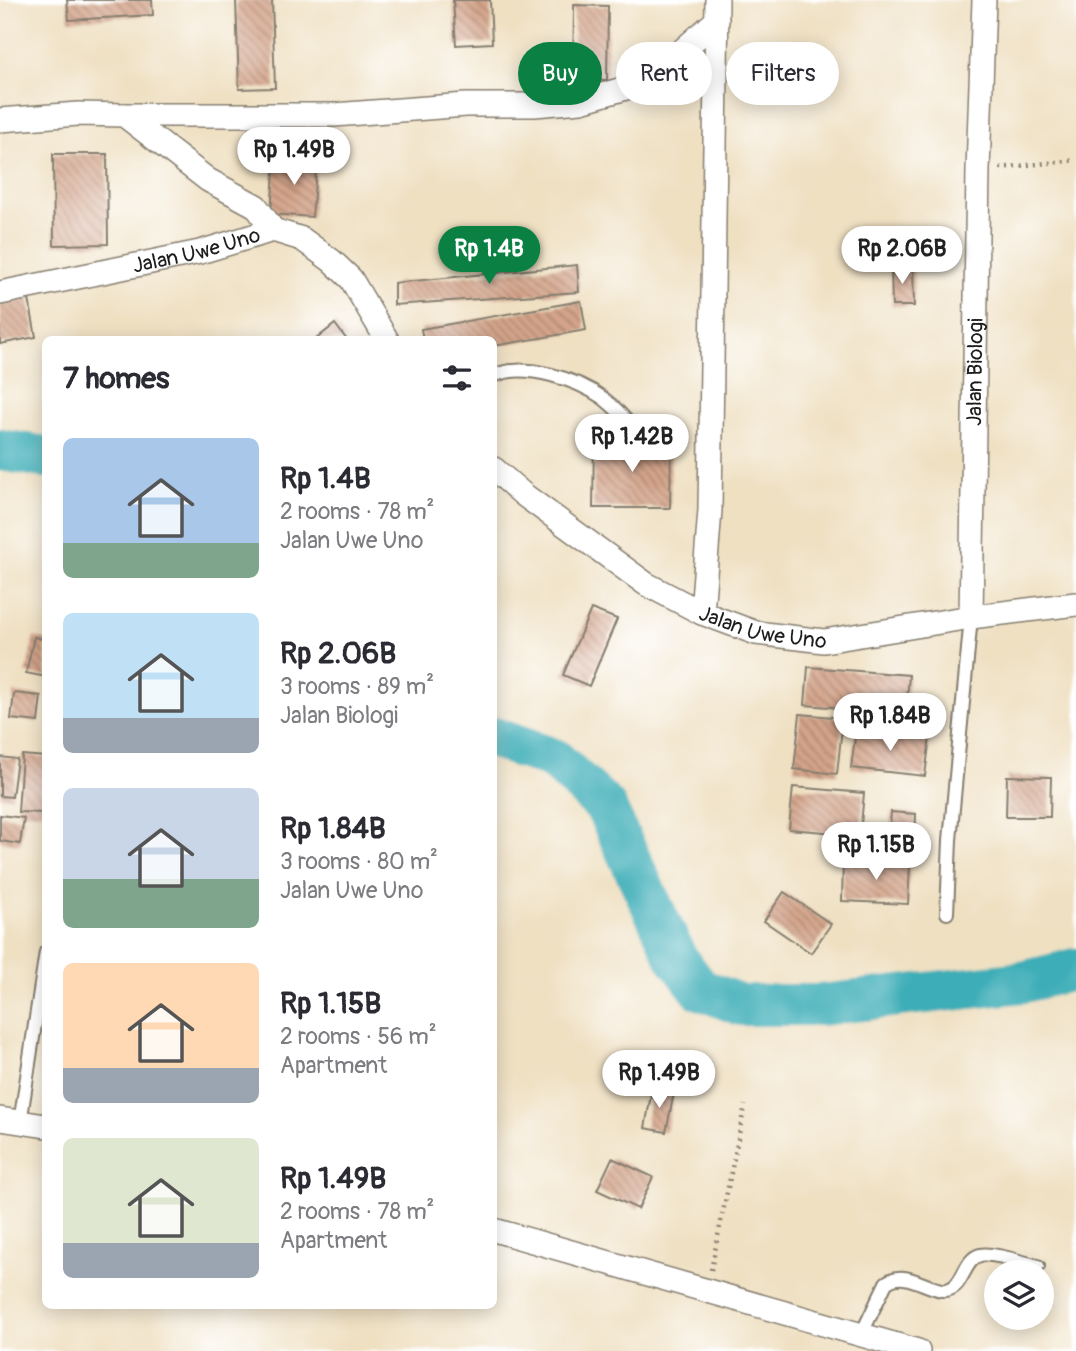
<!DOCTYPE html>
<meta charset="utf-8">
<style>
:root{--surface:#fff;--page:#f2f2f3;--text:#2b2b33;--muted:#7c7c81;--accent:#0b8043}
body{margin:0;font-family:Pangolin,sans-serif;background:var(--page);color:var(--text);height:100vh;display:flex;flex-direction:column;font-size:26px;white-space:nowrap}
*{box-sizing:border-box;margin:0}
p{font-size:23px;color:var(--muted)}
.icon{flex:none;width:38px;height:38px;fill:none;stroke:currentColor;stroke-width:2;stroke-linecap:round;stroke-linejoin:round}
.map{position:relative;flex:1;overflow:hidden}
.details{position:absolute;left:42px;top:336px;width:455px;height:973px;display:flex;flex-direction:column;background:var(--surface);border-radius:10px;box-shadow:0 4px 18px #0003}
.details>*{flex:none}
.hud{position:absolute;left:518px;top:42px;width:452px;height:63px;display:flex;gap:14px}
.controls{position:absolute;left:984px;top:1260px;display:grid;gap:14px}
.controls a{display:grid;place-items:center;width:70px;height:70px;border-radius:50%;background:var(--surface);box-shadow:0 4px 18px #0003;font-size:35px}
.price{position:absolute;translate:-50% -60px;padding:0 16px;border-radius:24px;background:#fff;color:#222;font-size:23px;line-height:46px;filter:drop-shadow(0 2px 4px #0008)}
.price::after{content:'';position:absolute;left:50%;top:42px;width:21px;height:16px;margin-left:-10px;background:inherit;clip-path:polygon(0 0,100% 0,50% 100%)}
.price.on{background:var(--accent);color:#fff}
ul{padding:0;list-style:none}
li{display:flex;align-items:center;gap:21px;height:175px;padding:0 21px}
li span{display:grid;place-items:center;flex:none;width:196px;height:140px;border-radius:10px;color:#555}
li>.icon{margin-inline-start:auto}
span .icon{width:84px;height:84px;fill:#fffc;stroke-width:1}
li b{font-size:30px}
h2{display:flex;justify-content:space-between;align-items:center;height:84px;padding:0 21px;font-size:30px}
.chip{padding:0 24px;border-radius:32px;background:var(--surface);box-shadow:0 4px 18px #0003;font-size:24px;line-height:63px}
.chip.on{background:var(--accent);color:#fff}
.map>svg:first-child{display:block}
</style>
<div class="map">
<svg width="1076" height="1351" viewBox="0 0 1076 1351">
<defs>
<pattern id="building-back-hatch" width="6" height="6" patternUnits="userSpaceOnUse" patternTransform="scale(1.75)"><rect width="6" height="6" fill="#d4a48a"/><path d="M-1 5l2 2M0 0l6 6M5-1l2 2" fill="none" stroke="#ab8570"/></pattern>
</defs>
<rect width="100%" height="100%" fill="#fff"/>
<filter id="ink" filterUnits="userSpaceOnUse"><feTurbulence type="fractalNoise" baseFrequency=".0143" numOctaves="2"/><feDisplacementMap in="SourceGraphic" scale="14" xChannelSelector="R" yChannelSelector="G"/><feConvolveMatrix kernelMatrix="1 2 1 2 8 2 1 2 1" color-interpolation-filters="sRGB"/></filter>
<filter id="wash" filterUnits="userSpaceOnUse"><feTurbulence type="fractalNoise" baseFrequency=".00686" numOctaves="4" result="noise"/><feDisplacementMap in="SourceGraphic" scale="28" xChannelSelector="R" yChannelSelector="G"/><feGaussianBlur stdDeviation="1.57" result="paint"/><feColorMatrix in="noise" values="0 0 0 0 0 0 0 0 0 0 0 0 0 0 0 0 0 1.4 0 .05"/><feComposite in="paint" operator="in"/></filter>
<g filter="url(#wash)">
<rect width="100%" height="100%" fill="#efe0c2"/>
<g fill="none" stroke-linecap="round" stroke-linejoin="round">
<g stroke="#3cadb7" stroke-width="42">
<path d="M0 450 46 457"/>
<path d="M494 738 554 759 605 806 676 957 700 989 741 1005H820L1023 982 1076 969"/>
</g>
</g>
<g id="blocks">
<g fill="url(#building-back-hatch)">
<path d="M67 0H152L153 15 69 20Z"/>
<path d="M236 0H272L275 88 239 89Z"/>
<path d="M453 0H490L492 43 456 45Z"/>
<path d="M574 5 608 6 607 80H573Z"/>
<path d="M53 154H107L108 244 54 245Z"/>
<path d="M275 157 317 160 312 217 271 214Z"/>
<path d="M577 265 579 292 394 305V283Z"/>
<path d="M891 266H913L914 306H892Z"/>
<path d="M29 299 36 337 0 344V305Z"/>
<path d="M581 301 586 330 494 346V340H423L421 329Z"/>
<path d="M335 324 347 340H315Z"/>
<path d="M594 440 671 441 670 508H593Z"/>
<path d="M591 609 617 619 589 686 563 675Z"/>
<path d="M34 637 46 640V677L26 673Z"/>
<path d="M808 667 909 675 906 713 805 705Z"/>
<path d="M14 693 41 696 38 722 11 719Z"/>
<path d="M800 714 843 718 837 774 794 769Z"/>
<path d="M856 729 930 737 925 776 851 768Z"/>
<path d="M22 755 46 757V813L18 812Z"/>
<path d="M0 757 17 759 12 797 0 796Z"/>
<path d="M1007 776 1051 777 1050 817H1006Z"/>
<path d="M793 787 864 793 860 835 789 829Z"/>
<path d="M891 812 916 814 915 838 889 837Z"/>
<path d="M0 815 24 818 20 844 0 841Z"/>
<path d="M843 861 910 864 908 904 842 901Z"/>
<path d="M784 892 831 924 811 953 764 921Z"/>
<path d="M652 1089 674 1093 666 1132 645 1128Z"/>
<path d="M612 1158 653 1177 638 1209 597 1190Z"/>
</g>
</g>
</g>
<g filter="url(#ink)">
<use href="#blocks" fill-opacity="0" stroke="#867e6f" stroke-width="2"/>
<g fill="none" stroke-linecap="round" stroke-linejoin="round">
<defs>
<g id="service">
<path d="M494 376C523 361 578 380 603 398 616 408 625 418 634 430"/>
<path d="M947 913 950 840 971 617"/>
<path d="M20 1123 46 952"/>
<path d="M861 1335 886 1283C903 1269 923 1287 942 1290 964 1292 962 1260 980 1255 992 1252 1025 1263 1038 1266"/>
</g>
<g id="minor">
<path d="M124 115H334L466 105H534L581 101 633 86 659 71 717 20"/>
<path d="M0 120 78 114 124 115 208 180 256 206 273 230"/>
<path id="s1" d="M0 293 200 252 273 230 302 239 332 261 351 279 387 340"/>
<path id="s2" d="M494 469 524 495 646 584 702 613 756 633 824 641 971 617 1076 604"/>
<path d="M702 613 710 510 717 0"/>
<path id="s3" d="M971 617 978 170 984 0"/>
<path d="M0 1119 46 1126"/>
<path d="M494 1230 918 1351"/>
</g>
</defs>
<use href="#service" stroke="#867e6f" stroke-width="16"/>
<use href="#minor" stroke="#867e6f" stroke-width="26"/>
<g stroke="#867e6f" stroke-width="4.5" stroke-dasharray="2 5" stroke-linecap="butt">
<path d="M1000 168 1076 160"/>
<path d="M711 1270 745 1105"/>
</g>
<use href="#service" stroke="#fff" stroke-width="12"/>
<use href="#minor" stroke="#fff" stroke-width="23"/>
</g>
</g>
<g text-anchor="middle" stroke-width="6" stroke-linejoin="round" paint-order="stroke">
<g font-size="21" fill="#1c1c1c" stroke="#fff">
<text dy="7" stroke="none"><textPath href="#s1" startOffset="201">Jalan Uwe Uno</textPath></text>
<text dy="7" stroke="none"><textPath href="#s3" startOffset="245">Jalan Biologi</textPath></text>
<text dy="7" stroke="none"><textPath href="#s2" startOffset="317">Jalan Uwe Uno</textPath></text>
</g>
</g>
</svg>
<div class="controls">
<a><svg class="icon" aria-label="layers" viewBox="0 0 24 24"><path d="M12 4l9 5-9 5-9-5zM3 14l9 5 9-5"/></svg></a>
</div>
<b class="price" style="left:294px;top:187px">Rp 1.49B</b>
<b class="price on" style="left:489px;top:286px">Rp 1.4B</b>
<b class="price" style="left:902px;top:286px">Rp 2.06B</b>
<b class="price" style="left:632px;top:474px">Rp 1.42B</b>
<b class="price" style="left:890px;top:753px">Rp 1.84B</b>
<b class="price" style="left:876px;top:882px">Rp 1.15B</b>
<b class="price" style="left:659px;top:1110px">Rp 1.49B</b>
<div class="hud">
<a class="chip on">Buy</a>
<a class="chip">Rent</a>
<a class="chip">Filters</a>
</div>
<section class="details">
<h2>7 homes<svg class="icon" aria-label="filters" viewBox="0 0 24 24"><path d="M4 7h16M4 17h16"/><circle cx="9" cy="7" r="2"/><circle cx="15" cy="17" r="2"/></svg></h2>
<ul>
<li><span style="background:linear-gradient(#a9c7e8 75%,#7fa58c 0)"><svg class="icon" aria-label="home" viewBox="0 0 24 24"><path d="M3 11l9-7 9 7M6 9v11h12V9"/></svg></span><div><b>Rp 1.4B</b><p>2 rooms · 78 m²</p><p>Jalan Uwe Uno</p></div></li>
<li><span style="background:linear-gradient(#bfe0f5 75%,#9aa5b1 0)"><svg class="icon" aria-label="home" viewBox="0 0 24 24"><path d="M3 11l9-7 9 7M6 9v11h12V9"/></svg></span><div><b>Rp 2.06B</b><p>3 rooms · 89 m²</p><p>Jalan Biologi</p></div></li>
<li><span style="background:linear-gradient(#c9d6e8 65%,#7fa58c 0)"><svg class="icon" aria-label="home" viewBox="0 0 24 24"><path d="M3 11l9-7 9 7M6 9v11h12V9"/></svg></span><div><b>Rp 1.84B</b><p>3 rooms · 80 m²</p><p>Jalan Uwe Uno</p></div></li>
<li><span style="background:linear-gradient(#ffd9b3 75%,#9aa5b1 0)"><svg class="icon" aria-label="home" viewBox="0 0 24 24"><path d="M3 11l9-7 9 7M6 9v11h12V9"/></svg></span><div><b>Rp 1.15B</b><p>2 rooms · 56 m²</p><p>Apartment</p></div></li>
<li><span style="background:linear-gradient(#dfe7d0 75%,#9aa5b1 0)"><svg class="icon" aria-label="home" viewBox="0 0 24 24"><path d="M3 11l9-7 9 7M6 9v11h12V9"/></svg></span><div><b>Rp 1.49B</b><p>2 rooms · 78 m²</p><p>Apartment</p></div></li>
</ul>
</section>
</div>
